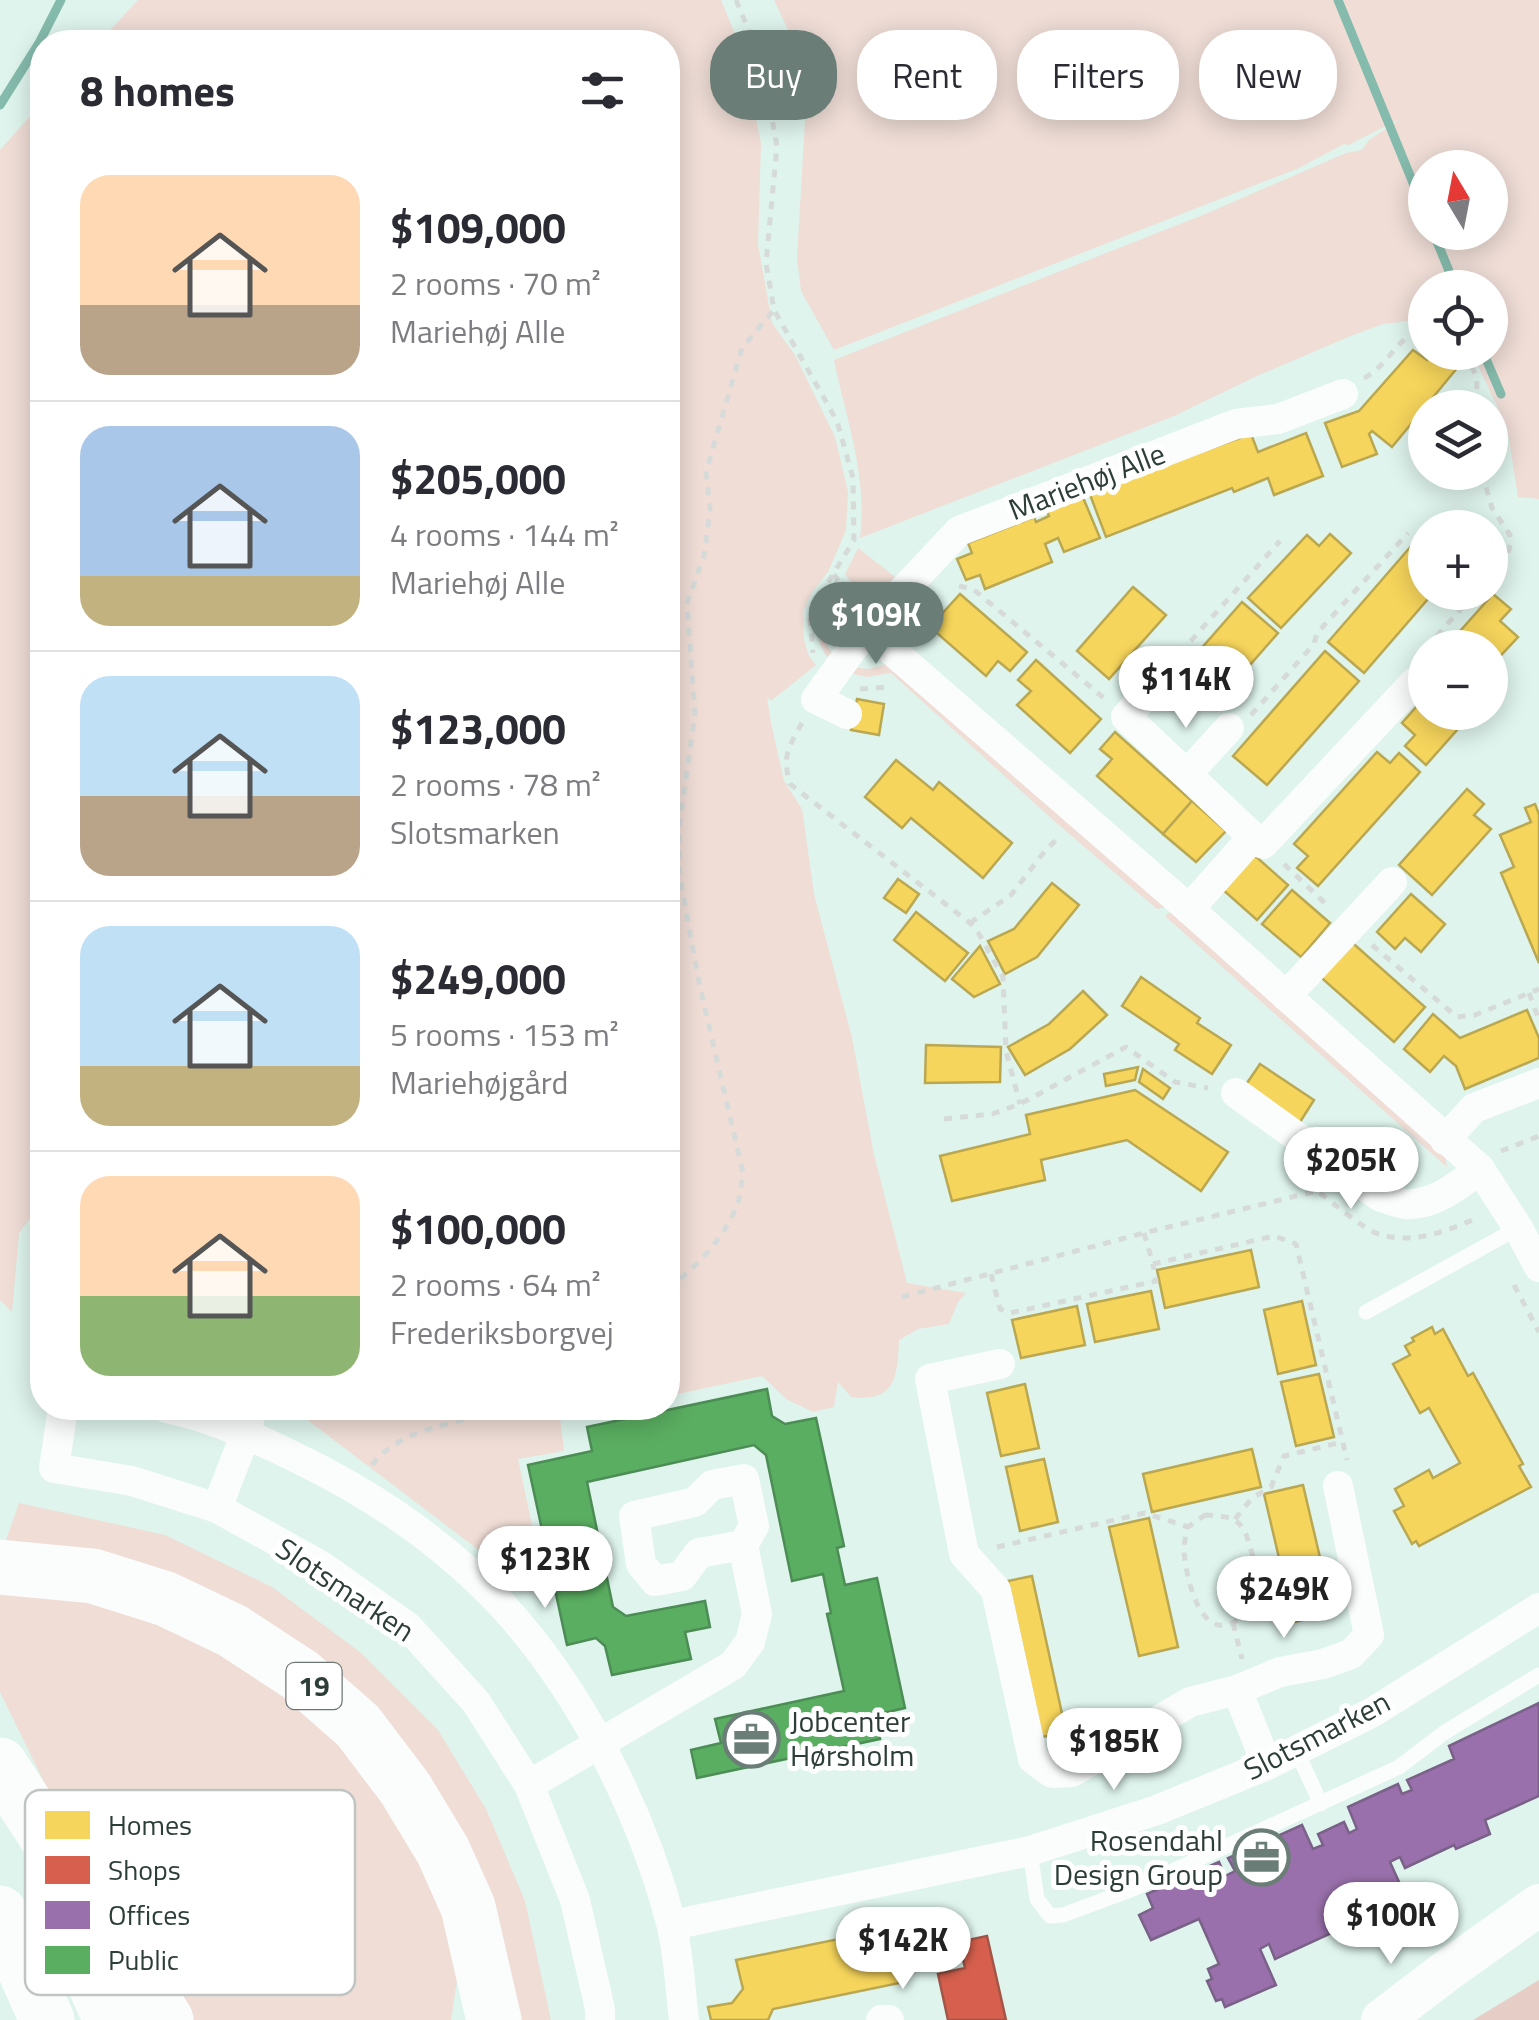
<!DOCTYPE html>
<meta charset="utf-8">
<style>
:root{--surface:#fff;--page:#f7f7f7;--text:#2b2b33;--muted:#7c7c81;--line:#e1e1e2;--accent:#6b7d77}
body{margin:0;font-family:"Titillium Web",sans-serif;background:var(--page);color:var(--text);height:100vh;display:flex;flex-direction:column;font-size:38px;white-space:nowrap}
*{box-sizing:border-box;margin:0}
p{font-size:32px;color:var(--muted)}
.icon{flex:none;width:55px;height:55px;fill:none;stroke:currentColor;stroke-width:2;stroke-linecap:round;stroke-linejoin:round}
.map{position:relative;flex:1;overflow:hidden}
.side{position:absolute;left:30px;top:30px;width:650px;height:1390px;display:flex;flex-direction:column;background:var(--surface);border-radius:40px;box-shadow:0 5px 25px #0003}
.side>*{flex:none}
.hud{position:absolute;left:710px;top:30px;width:678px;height:90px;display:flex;gap:20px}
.needle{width:65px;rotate:350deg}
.controls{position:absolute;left:1408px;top:150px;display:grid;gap:20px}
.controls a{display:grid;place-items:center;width:100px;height:100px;border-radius:50%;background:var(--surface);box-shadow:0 5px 25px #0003;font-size:50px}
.price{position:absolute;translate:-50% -85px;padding:0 22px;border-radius:35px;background:#fff;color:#222;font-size:32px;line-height:65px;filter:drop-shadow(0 2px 5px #0008)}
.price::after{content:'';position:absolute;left:50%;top:60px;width:30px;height:22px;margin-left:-15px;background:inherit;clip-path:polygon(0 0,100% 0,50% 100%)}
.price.active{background:var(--accent);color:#fff}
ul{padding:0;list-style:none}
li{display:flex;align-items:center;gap:30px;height:250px;padding:0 50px}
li+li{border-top:2px solid var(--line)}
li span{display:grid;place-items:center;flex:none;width:280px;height:200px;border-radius:30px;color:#555}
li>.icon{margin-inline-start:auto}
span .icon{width:120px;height:120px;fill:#fffc;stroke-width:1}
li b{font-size:42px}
h2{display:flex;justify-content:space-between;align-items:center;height:120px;padding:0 50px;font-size:42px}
.tag{padding:0 35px;border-radius:40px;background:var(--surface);box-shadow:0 5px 25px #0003;font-size:35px;line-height:90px}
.tag.active{background:var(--accent);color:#fff}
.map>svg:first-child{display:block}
</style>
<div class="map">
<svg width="1539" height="2020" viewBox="0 0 1539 2020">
<rect width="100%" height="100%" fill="#def4ec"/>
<g fill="#efddd6" fill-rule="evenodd">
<path d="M138 0H721L742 51 761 143 758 244 772 323 795 355 835 437 848 492 846 530 828 572 812 592 803 612 804 640 809 656 816 665 771 701 767 697 771 723 784 781 802 809 814 894 852 1038 874 1155 907 1283 966 1293 958 1302 949 1324 918 1329 899 1340C897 1378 896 1402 851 1397L838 1382 834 1407 813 1412 786 1399 762 1376 668 1396V42H99Z"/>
<path d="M774 0H1539V499L1518 497 1507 427 1472 353 1490 352V288H1425V319L1383 324 1348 337 1257 376 1174 416 860 538C868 477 846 419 834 360L1203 215 1346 153 1362 150 1369 140 1404 117 1348 145 1344 144 1299 168 834 350 801 291 797 258 806 104 805 66ZM1425 168H1490V232H1425Z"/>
<path d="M42 103V1203L19 1233 12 1312 0 1300V150Z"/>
<path d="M858 548 895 577 885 586 865 582 853 585 845 574Z"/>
<path d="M834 588 839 593C821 610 818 632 832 653L827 657C811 631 814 609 834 588Z"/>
<path d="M891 663 1166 907 1157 909 1052 819 891 673 867 677 845 672 851 667 869 669Z"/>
<path d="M1170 912 1445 1156 1447 1167 1165 916Z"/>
<path d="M354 1408H611L560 1418 564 1451 518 1459 546 1592 551 1605 305 1418Z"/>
<path d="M19 1503 165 1535 272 1587 360 1652 438 1730 486 1809 525 1901 551 2020H514L408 1754 5 1543Z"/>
<path d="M0 1587 97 1598 220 1644 332 1729 434 1872 459 1966 451 2020H183L66 1827 0 1692Z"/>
</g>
<path fill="#e6cdc5" d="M1539 1980V2020H1473Z"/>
<g fill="#f6d55c" stroke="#baa751" stroke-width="2.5">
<path d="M1413 350 1427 360 1433 352H1440L1458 367 1392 447 1372 431 1369 434 1377 454 1342 467 1325 423 1359 411Z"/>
<path d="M1306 433 1323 476 1274 495 1268 478 1234 492 1232 488 1106 537 1089 492 1251 434 1258 452Z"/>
<path d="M1082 495 1100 538 1064 552 1058 538 1045 544 1052 562 985 589 980 575 966 580 957 559 972 553 968 543 1034 517 1036 522 1049 516 1046 509Z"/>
<path d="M1425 530V592H1434L1364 673 1328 642Z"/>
<path d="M1330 534 1351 553 1281 628 1248 598 1307 535 1319 546Z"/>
<path d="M1133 587 1166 615 1109 679 1077 651Z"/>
<path d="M960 594 1027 652 1010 671 998 661 986 676 930 627Z"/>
<path d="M1493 594 1511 609 1500 621 1518 637 1490 667V648H1445Z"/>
<path d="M1242 602 1278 633 1220 699 1185 667Z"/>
<path d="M1325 651 1359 681 1267 785 1233 756Z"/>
<path d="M1036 660 1101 719 1070 753 1017 705 1031 691 1018 680Z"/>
<path d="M1425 697V712H1473L1426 765 1405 746 1415 735 1402 723Z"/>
<path d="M857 699 884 704 879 735 851 730Z"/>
<path d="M1115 732 1192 801 1163 834 1097 776 1112 759 1100 749Z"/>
<path d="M1377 752 1390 763 1399 753 1420 772 1318 886 1297 868 1308 856 1294 844Z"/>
<path d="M896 760 933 790 939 782 1012 843 983 878 911 818 902 828 865 797Z"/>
<path d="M1467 789 1484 804 1474 815 1491 829 1432 895 1399 865Z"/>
<path d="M1192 801 1226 831 1196 862 1163 834Z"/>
<path d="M1535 804 1539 814V963L1501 873 1514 867 1500 835 1531 822 1525 808Z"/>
<path d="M1253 854 1288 885 1257 920 1222 889Z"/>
<path d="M898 879 919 894 906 913 884 898Z"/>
<path d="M1052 883 1079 905 1037 957 1005 974 988 941 1014 929Z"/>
<path d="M1292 890 1330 923 1301 957 1262 924Z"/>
<path d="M1411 894 1445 924 1421 952 1405 938 1395 949 1377 932Z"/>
<path d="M916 912 968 953 945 981 894 940Z"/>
<path d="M1347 938 1425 1007 1394 1042 1316 973Z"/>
<path d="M980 946 1000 984 974 997 952 979Z"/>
<path d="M1141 977 1200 1018 1197 1023 1231 1045 1212 1074 1175 1050 1179 1044 1122 1006Z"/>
<path d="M1083 991 1107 1015 1070 1049 1025 1075 1008 1047 1049 1024Z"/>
<path d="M1527 1010 1539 1038V1058L1465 1089 1456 1066 1444 1056 1430 1072 1404 1049 1433 1014 1460 1038Z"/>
<path d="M926 1045 1001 1047 1000 1082 925 1083Z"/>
<path d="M1260 1064 1314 1100 1300 1122 1245 1086Z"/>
<path d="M1138 1067 1135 1080 1106 1086 1104 1074Z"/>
<path d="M1143 1069 1170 1088 1163 1099 1139 1082Z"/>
<path d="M1135 1090 1228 1152 1201 1191 1127 1140 1041 1160 1045 1180 952 1201 940 1156 1030 1134 1026 1115Z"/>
<path d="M1251 1250 1259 1287 1165 1308 1157 1270Z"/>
<path d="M1151 1291 1159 1329 1095 1342 1087 1304Z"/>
<path d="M1302 1301 1316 1365 1278 1374 1264 1310Z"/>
<path d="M1077 1306 1085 1345 1021 1358 1012 1320Z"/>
<path d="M1432 1327 1435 1334 1443 1329 1468 1376 1473 1373 1523 1464 1519 1466 1531 1487 1419 1546 1416 1541 1412 1544 1394 1511 1404 1506 1395 1489 1429 1470 1433 1478 1460 1463 1429 1408 1420 1413 1393 1364 1410 1355 1405 1346 1414 1341 1412 1338Z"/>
<path d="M1319 1374 1334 1437 1296 1446 1281 1382Z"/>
<path d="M1025 1384 1039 1448 1001 1456 987 1393Z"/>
<path d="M1252 1449 1261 1487 1152 1512 1143 1474Z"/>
<path d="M1044 1459 1058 1522 1020 1531 1006 1467Z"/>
<path d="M1303 1485 1333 1613 1294 1622 1264 1494Z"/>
<path d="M1149 1518 1178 1647 1139 1656 1109 1527Z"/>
<path d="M1032 1576 1066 1732 1042 1737 1008 1581Z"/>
<path d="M917 1923 923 1952 899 1958 904 1982 773 2009 768 2020H711L708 2007 732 2003 743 1989 736 1960Z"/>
</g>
<path fill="#d6604d" stroke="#a35647" stroke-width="2.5" d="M987 1936 1006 2020H948L938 1974 965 1968 959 1942Z"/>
<path fill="#9970ab" stroke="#796188" stroke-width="2.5" d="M1539 1703V1796L1485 1820 1490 1834 1456 1849 1454 1845 1405 1868 1400 1857 1390 1862 1400 1884 1351 1906 1350 1902 1340 1906 1349 1925 1275 1959 1269 1944 1260 1949 1276 1985 1225 2007 1222 1999 1216 2001 1207 1981 1212 1979 1208 1969 1219 1964 1199 1919 1151 1940 1139 1915 1153 1908 1147 1894 1219 1862 1225 1876 1235 1871 1228 1858 1302 1825 1313 1849 1323 1845 1318 1834 1344 1822 1349 1833 1357 1829 1348 1807 1398 1784 1402 1794 1412 1790 1407 1780 1454 1759 1449 1746Z"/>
<path fill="#5aae61" stroke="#4c8c55" stroke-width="2.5" d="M767 1389 772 1416 785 1424 816 1418 844 1546 837 1548 845 1585 877 1578 905 1708 875 1715 880 1739 697 1778 691 1750 721 1743 715 1719 844 1691 827 1614 831 1613 823 1574 792 1581 766 1455 754 1445 587 1482 613 1607 626 1616 705 1601 710 1627 685 1632 691 1659 612 1675 605 1646 596 1638 567 1645 528 1465 592 1451 587 1427Z"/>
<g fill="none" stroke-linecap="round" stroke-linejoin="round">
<g stroke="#85bbac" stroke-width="9">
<path d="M1338 0 1425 212"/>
<path d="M0 105 39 43 61 0"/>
<path d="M1433 232 1456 288"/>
<path d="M1483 352 1501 394"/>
</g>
<g stroke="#d6dbd9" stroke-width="5" stroke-dasharray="8 8" stroke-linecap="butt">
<path d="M736 0 761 60 777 146 766 263 774 310 837 421 853 478 854 540 814 605 810 619 813 653"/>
<path d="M1464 352C1478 377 1480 382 1473 408"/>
<path d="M1364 378C1389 366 1397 335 1425 328"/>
<path d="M1482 472 1492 508 1510 535 1511 542 1507 557 1490 575"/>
<path d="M834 574 853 606"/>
<path d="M959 586 973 589 1105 699"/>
<path d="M1426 648 1476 592"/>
<path d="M1180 653 1280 541"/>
<path d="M860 689 889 687"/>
<path d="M1251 715 1314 644 1317 633 1408 533"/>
<path d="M802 723C788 748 782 756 790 784L970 923 979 934 1003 977 1006 1051 1020 1104"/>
<path d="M1284 864 1330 908"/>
<path d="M970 923 1011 895 1045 851 1060 836"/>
<path d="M1372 945 1457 1017 1475 1015 1539 989"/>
<path d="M1529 993 1539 1020"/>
<path d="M944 1119 992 1114 1020 1104 1126 1047 1175 1082 1208 1088"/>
<path d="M1501 1151 1539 1136"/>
<path d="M1144 1233 1153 1264 1274 1236 1296 1244 1347 1460"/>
<path d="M991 1274 1000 1309 1010 1313 1156 1281 1153 1264"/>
<path d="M1514 1285 1539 1332"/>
<path d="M668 1289C696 1267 724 1239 737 1205 741 1195 741 1184 743 1173L700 987 679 873V828L695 714 687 603 704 556 710 510 706 472 742 348 774 310"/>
<path d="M902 1297 1144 1233 1317 1191C1332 1202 1361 1227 1376 1233 1410 1246 1447 1231 1477 1218"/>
<path d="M372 1465C401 1426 457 1426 499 1408"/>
<path d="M1205 1515C1232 1516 1243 1518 1250 1547 1254 1560 1261 1581 1258 1594 1255 1605 1248 1611 1240 1618 1201 1649 1185 1575 1184 1550 1184 1542 1186 1534 1188 1527Z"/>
<path d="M1235 1519 1252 1498 1271 1487 1284 1456 1342 1442"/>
<path d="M997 1547 1145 1513 1188 1527"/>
<path d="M1233 1623 1242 1659"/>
</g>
<g stroke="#fafdfc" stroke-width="15">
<path d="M1366 1312 1518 1228"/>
<path d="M1296 1750 1321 1804"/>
<path d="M1030 1851 1037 1899 1050 1916 1063 1915 1133 1889 1399 1767 1445 1732 1539 1675"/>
</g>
<g stroke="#fafdfc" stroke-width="30">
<path d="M1343 394 1278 419 1236 424 959 531 867 629 1189 909 1480 1169 1518 1228 1539 1267"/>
<path d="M1163 675 1126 717 1253 837"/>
<path d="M847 714 816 699 867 629"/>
<path d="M1187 774 1229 728"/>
<path d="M1189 909 1253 837 1263 844 1415 682"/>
<path d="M1286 996 1392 882"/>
<path d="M1236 1093 1381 1197C1388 1199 1397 1203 1405 1204 1433 1206 1459 1185 1480 1169"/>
<path d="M1445 1140 1474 1108 1539 1083"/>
<path d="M1000 1364 930 1379 964 1554 996 1590 1033 1759 1052 1773 1072 1772 1190 1702 1237 1690"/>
<path d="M63 1408 54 1468 132 1481 217 1508 320 1565 408 1627 476 1702 529 1785 575 1900 600 2009V2020"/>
<path d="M167 1408C216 1418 262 1441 307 1463 379 1499 447 1546 502 1605 580 1689 642 1812 671 1923 679 1954 680 1988 684 2020"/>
<path d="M217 1508 246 1433 252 1408"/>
<path d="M1267 1765 1237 1690 1280 1672 1323 1664 1351 1654 1369 1635 1338 1486"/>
<path d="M529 1785 733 1665 750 1642 757 1614 743 1545 699 1553 682 1576 655 1581 641 1564 634 1516 695 1502 712 1485 744 1479 754 1526 743 1545"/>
<path d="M672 1925 1030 1851 1157 1810 1267 1765 1373 1712 1539 1608"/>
<path d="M881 2020H889"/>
</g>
<path stroke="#fafdfc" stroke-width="42" d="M1382 2020 1445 1972 1539 1905"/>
<g stroke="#fafdfc" stroke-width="55">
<path d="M0 1567 93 1576 166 1599 233 1631 300 1675 358 1726 405 1788 443 1851 468 1907 494 2020"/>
<path d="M0 1765 166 2020"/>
<path d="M61 1908 111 2020"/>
<path d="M0 1913 47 2020"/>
</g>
</g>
<defs>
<symbol id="office-ring" viewBox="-11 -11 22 22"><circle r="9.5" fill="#fff" stroke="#6b7d77" stroke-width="1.5"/><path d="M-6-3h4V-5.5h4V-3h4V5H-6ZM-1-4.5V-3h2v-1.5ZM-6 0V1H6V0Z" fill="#6b7d77"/></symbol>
</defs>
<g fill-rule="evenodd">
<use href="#office-ring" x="720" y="1708" width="63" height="63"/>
<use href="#office-ring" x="1230" y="1826" width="63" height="63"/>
</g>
<g text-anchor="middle" stroke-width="10" stroke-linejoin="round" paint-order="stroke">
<rect fill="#fff" stroke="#6c7774" stroke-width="2.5" x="286.5" y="1663" width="55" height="46" rx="8"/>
<g font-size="28" font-weight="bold" fill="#2d3d38">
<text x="314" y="1696">19</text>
</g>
<g font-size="30" fill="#2d3d38" stroke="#fff">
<text transform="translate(1087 482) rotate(-21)" y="10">Mariehøj Alle</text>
<text transform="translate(345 1590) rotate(34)" y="10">Slotsmarken</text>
<text transform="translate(1317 1736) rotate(-27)" y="10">Slotsmarken</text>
</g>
<g font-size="30" fill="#2d3d38" stroke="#fff" text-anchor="start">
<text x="790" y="1732">Jobcenter<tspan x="790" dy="34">Hørsholm</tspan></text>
<text x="1223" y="1851" text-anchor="end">Rosendahl<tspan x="1223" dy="34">Design Group</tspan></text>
</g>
</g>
<rect x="25" y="1790" width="330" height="205" rx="15" fill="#fff" stroke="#c0c5c3" stroke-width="2.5"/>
<rect x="45" y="1811" width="45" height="28" fill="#f6d55c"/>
<rect x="45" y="1856" width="45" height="28" fill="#d6604d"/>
<rect x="45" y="1901" width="45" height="28" fill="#9970ab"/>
<rect x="45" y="1946" width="45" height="28" fill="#5aae61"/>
<g font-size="28" fill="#2d3d38">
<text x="108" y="1835">Homes</text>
<text x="108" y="1880">Shops</text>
<text x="108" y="1925">Offices</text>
<text x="108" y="1970">Public</text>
</g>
</svg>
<div class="controls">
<a><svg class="needle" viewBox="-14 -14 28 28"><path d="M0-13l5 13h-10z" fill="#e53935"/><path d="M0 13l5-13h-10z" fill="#7c7c81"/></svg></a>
<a><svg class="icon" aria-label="locate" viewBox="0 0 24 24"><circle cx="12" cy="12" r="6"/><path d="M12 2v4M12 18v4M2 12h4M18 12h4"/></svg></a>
<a><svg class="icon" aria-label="layers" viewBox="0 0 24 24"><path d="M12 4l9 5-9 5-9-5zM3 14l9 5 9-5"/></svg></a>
<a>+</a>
<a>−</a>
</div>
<b class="price active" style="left:876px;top:667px">$109K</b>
<b class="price" style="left:1186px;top:731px">$114K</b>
<b class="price" style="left:1351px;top:1212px">$205K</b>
<b class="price" style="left:545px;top:1611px">$123K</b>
<b class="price" style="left:1284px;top:1641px">$249K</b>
<b class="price" style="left:1114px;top:1793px">$185K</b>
<b class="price" style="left:1391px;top:1967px">$100K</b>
<b class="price" style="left:903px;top:1992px">$142K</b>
<div class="hud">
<a class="tag active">Buy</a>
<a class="tag">Rent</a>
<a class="tag">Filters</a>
<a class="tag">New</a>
</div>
<section class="side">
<h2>8 homes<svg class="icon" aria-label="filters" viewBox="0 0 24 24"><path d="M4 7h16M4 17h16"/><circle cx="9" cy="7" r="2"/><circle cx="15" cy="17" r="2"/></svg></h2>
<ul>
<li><span style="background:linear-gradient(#ffd9b3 65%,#b9a48a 0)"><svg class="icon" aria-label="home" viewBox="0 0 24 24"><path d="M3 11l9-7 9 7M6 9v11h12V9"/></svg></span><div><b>$109,000</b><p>2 rooms · 70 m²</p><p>Mariehøj Alle</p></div></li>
<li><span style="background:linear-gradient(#a9c7e8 75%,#c2b280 0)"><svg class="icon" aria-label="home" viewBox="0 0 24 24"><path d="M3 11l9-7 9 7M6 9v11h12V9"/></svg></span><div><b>$205,000</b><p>4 rooms · 144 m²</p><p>Mariehøj Alle</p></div></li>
<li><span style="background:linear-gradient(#bfe0f5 60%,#b9a48a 0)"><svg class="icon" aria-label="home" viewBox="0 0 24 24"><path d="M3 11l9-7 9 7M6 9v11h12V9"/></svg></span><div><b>$123,000</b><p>2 rooms · 78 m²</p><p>Slotsmarken</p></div></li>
<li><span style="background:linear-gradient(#bfe0f5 70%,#c2b280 0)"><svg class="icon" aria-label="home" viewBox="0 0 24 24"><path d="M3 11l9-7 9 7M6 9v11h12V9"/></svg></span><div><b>$249,000</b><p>5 rooms · 153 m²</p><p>Mariehøjgård</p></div></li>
<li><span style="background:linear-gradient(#ffd9b3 60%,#8fb573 0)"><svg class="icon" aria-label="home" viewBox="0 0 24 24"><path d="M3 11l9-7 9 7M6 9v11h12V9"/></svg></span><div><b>$100,000</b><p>2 rooms · 64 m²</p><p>Frederiksborgvej</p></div></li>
</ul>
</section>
</div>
